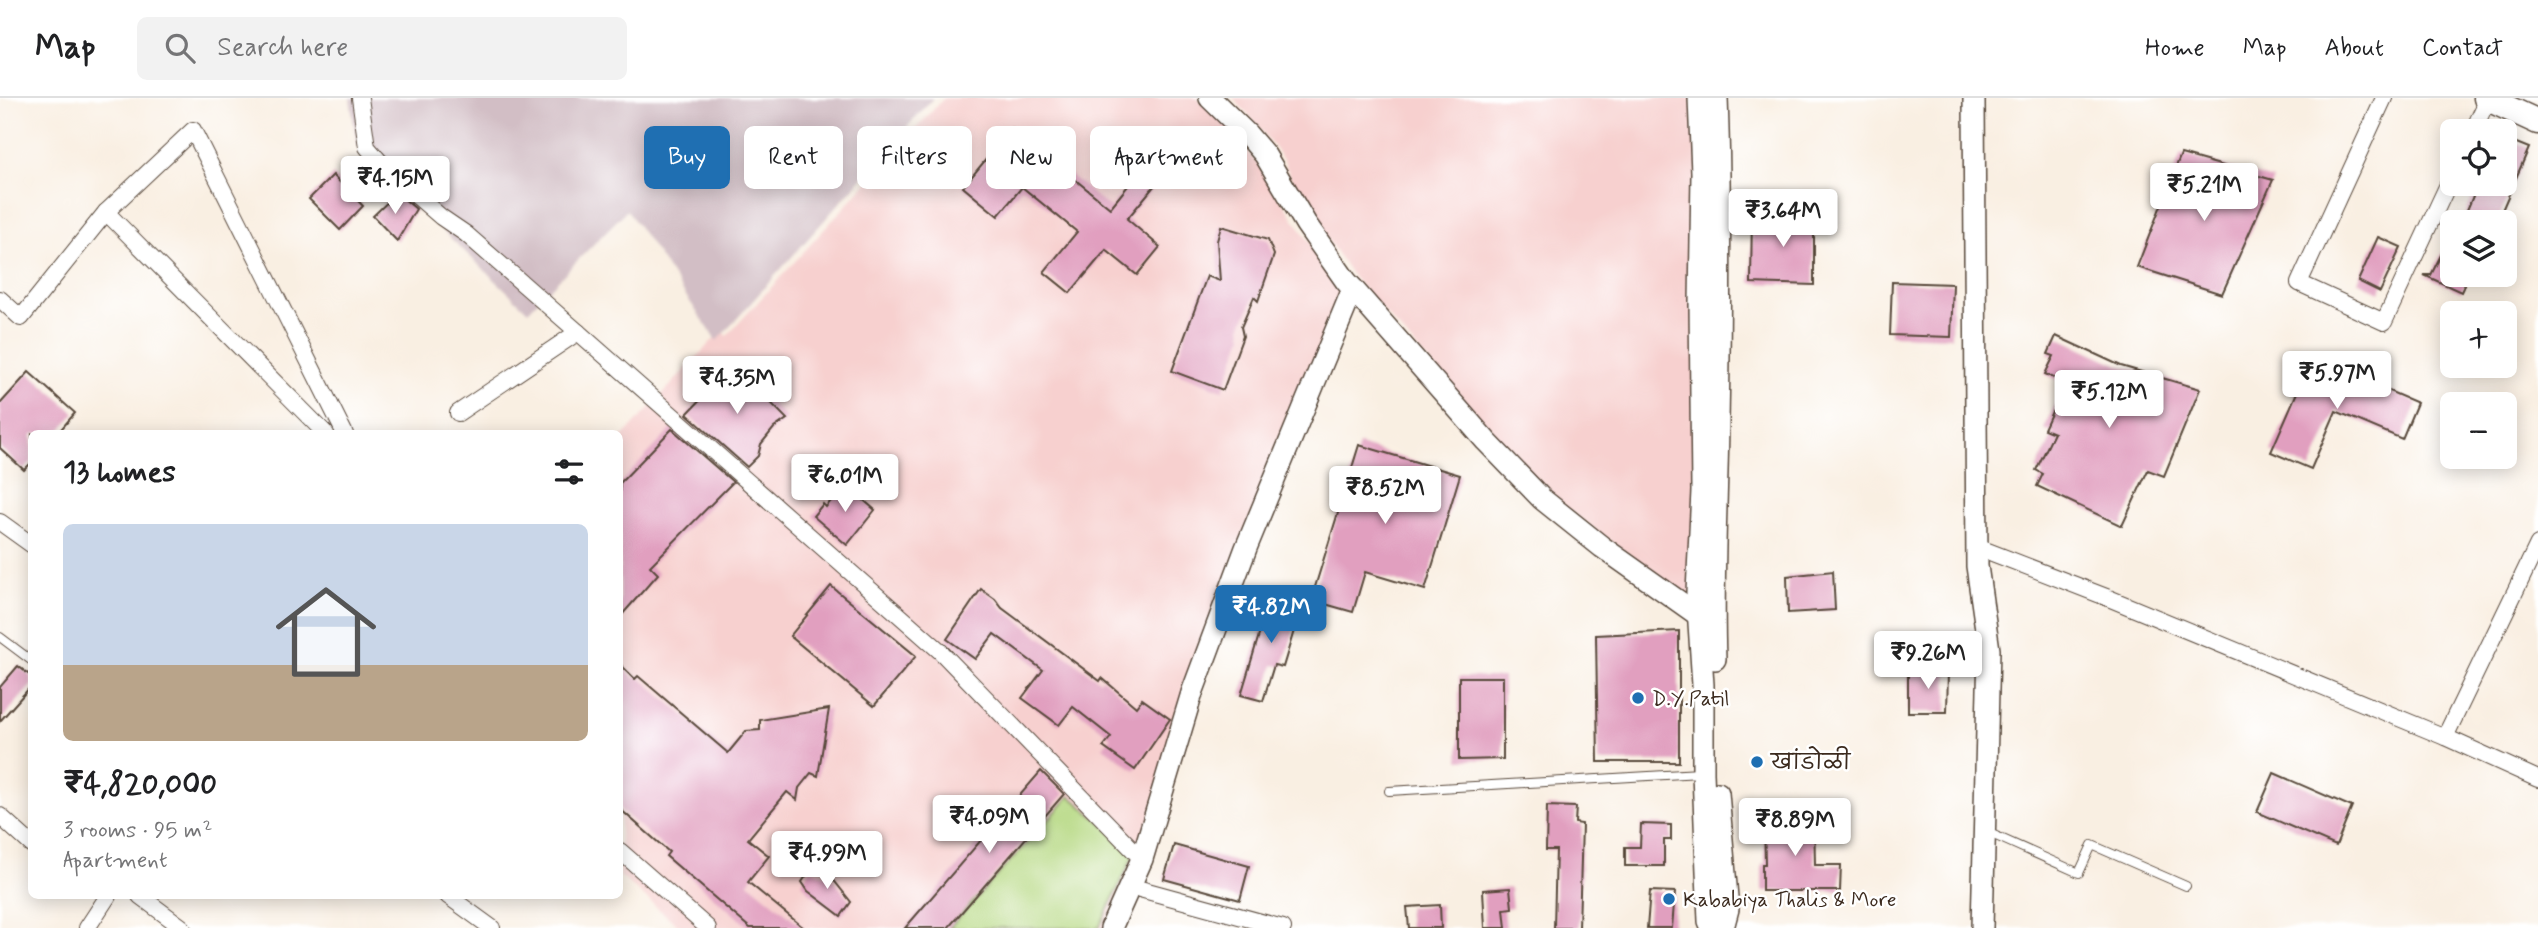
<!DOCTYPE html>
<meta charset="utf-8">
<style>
:root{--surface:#fff;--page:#f2f2f2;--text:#202124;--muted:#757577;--line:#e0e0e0;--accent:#1f6fb2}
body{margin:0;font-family:Mynerve,"Playpen Sans Deva",sans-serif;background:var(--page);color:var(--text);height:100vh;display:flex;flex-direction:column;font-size:26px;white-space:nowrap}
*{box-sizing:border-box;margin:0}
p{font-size:23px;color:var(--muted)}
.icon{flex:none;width:38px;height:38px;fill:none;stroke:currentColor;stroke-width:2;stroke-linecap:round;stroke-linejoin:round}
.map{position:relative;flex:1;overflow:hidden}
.side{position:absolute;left:28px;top:332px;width:595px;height:469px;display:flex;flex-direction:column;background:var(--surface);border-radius:10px;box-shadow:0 4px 18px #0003}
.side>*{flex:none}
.guide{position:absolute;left:644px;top:28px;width:665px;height:63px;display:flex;gap:14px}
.buttons{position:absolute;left:2440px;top:21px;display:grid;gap:14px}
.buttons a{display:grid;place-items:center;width:77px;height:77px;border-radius:10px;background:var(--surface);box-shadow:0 4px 18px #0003;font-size:35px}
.price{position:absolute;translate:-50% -60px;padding:0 16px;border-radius:7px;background:#fff;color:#222;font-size:23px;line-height:46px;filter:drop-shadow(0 2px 4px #0008)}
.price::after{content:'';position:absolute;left:50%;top:42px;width:21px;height:16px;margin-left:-10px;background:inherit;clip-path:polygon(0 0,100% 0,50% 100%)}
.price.on{background:var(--accent);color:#fff}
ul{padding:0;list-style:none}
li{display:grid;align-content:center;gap:14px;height:371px;padding:0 35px}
li span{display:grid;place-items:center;height:217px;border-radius:10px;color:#555}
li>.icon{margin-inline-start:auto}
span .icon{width:126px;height:126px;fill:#fffc;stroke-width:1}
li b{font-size:30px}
h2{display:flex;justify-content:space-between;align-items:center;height:84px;padding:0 35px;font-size:30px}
.tag{padding:0 24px;border-radius:10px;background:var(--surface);box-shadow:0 4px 18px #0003;font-size:24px;line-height:63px}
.tag.on{background:var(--accent);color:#fff}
header{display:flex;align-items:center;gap:42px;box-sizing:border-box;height:98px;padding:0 35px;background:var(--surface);border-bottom:2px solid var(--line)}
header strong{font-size:33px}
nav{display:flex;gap:38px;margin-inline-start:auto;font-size:24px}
.search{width:490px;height:63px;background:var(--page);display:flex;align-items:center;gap:18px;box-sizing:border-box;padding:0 24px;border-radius:10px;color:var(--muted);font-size:26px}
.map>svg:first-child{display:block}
</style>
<header>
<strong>Map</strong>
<div class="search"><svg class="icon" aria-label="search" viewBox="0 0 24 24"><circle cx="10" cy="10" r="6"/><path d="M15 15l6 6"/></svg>Search here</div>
<nav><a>Home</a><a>Map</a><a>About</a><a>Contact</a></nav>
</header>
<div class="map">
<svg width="2538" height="830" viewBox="0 0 2538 830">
<rect width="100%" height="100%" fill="#fff"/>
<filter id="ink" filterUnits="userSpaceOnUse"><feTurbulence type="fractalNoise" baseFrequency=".0143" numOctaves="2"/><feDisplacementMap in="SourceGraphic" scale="14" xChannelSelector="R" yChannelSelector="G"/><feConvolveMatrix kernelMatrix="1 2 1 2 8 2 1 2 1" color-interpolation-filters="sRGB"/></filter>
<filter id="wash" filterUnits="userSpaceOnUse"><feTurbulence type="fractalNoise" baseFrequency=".00686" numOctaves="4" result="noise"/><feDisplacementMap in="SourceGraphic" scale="28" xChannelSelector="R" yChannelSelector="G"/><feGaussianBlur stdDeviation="1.57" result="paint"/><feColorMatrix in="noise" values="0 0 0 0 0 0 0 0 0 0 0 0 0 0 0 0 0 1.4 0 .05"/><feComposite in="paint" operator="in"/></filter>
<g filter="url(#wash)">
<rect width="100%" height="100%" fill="#f9efe2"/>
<g fill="#f7d0cf">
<path d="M944 0H1197L1236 36 1216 86 1239 42 1262 72 1344 197 1137 755 1104 830H681L620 778V342L721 233 727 238Z"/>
<path d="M1233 0H1706L1702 511 1545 394 1353 179 1296 94 1284 63 1255 24Z"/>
</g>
<path fill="#d2bec5" d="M350 0H933L717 243 627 112 528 213 374 68 357 47Z"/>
<path fill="#b5d881" stroke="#788150" stroke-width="2" d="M1070 698 1135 754 1099 830H949Z"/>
<g id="blocks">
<g fill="#e19fbf">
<path d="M1012 30 1110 110 1149 62 1165 75 1127 121 1160 149 1137 177 1106 152 1070 195 1044 174 1077 134 1022 89 998 118 963 89Z"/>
<path d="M2504 40 2529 50 2497 124H2462L2478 86H2504Z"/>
<path d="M2181 56 2273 82 2222 196 2137 169Z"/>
<path d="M333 77 363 108 340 132 309 101Z"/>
<path d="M397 95 416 111 397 143 373 118Z"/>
<path d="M1752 115 1814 116V187L1751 185Z"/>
<path d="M1221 128 1268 142 1274 157 1258 203 1254 199 1241 229 1243 238 1223 292 1172 273 1207 178 1220 183 1217 143Z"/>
<path d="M2452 135V177H2469L2461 194 2424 177H2431Z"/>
<path d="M2378 139 2401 149 2380 194 2358 183Z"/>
<path d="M1892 184 1953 186 1951 239 1890 237Z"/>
<path d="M2056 238 2121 268 2200 291 2164 378 2148 372 2122 428 2037 388 2043 376 2036 372 2054 335 2044 331 2065 285 2045 276 2054 258 2048 256Z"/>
<path d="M2312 260 2417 305 2402 341 2336 313 2311 371 2271 354Z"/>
<path d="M734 267 787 321 774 330 761 346 758 358 747 369 687 316Z"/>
<path d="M29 274 75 315 57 336H32V364L24 372 0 350V306Z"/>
<path d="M672 331 733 384 650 468 658 476 620 519V385Z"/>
<path d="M1359 347 1460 377 1425 492 1365 474 1353 514 1311 502Z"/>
<path d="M845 386 875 412 847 447 813 418 823 406 826 409Z"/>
<path d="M1833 473 1835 512 1788 515 1787 478Z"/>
<path d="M831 488 916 558 874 608 790 538Z"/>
<path d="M981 491 995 501 1002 510 1100 583 1102 580 1136 609 1142 601 1170 621 1135 672 1103 649 1111 639 1073 609 1059 627 1022 600 1043 572 994 536 975 561 947 541Z"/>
<path d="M1271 497 1302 506 1283 569 1274 567 1263 603 1241 597Z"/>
<path d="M1679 533V664H1598L1596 537Z"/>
<path d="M620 566 635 581 638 578 728 655 746 633 760 632V622L829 611 818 678 811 675 799 690 797 702 787 694 748 741 769 758 748 784 804 830H750L666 758 669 754 620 711Z"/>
<path d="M18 568 32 579V587L0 623V589Z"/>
<path d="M1908 573H1948L1947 614H1908Z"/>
<path d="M1459 579H1503V661L1459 662Z"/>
<path d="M1041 673 1064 696 948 830H905Z"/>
<path d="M2274 675 2352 709 2336 748 2257 714Z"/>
<path d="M1547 708 1576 709 1575 725 1582 726 1579 830H1554L1556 752H1546Z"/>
<path d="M1814 719 1815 767H1841L1840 793H1762V766H1765L1764 720Z"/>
<path d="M1641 726 1671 727V742H1664V768H1625V749H1640Z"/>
<path d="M1174 747 1249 768 1240 802 1164 781Z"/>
<path d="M811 771 832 780 851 804 841 818 808 793 802 784Z"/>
<path d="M1510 790 1512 810 1504 811 1506 830H1485L1483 792Z"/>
<path d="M1650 793 1675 794 1672 830H1647Z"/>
<path d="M1440 807 1441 830H1409L1407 809Z"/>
</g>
</g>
</g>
<g filter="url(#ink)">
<use href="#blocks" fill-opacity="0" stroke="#58483b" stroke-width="2"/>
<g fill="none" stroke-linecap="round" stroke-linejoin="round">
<defs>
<g id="lane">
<path d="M0 539 32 563"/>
<path d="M1389 693 1700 675"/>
<path d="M1987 734 2079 775 2092 747 2186 788"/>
</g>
<g id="street">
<path d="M360 0 367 49 388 73 441 119 466 136 578 234 458 315"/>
<path d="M2384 0 2299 185 2384 224 2452 78"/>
<path d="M2473 33 2488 1"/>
<path d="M106 114 326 336"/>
<path d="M0 201 21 220 106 114 193 32 345 336"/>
<path d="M578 234 940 553 1142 761"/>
<path d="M0 424 32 447"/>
<path d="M1977 449 2106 499 2445 639 2538 681"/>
<path d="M2445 639 2538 446"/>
<path d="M0 718 32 747"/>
<path d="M620 753 708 830"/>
<path d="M1129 788 1283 830"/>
<path d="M140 798 183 830"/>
<path d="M448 798 492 830"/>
<path d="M87 830 108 798"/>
</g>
<g id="secondary">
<path d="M1210 0 1247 36 1265 57 1306 126 1346 183 1486 343 1542 401 1602 449 1698 517 1707 516"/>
<path d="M1699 0 1702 75 1700 205 1702 393 1697 494 1703 587V675L1709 823 1712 830"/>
<path d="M1974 0 1977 468 1989 552 1982 830"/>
<path d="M1715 561C1712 483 1717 404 1718 326 1720 217 1721 109 1717 0"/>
<path d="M1718 695 1728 811 1723 830"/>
<path d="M1111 830 1142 761 1192 595 1246 450 1353 191"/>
</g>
<path id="primary" d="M2486 0 2538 24"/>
</defs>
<use href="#lane" stroke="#58483b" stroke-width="10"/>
<use href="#street" stroke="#58483b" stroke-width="18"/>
<use href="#secondary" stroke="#58483b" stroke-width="24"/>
<use href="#primary" stroke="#58483b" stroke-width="27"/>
<use href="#lane" stroke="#fff" stroke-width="8"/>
<use href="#street" stroke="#fff" stroke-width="16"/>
<use href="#secondary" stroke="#fff" stroke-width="21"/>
<use href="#primary" stroke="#fff" stroke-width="24"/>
</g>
</g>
<g fill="#1f6fb2" stroke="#fff" stroke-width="2.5">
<circle cx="1638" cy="600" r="7"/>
<circle cx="1757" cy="664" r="7"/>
<circle cx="1669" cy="801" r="7"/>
</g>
<g text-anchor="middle" stroke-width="5" stroke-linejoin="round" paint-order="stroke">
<g font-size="21" fill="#3b2a1e" stroke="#fff" text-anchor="start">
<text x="1652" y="607">D.Y.Patil</text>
<text x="1771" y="671">खांडोळी</text>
<text x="1683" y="808">Kababiya Thalis &amp; More</text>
</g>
</g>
</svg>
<div class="buttons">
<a><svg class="icon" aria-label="locate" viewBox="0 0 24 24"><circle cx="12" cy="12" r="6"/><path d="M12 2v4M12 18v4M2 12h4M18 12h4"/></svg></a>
<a><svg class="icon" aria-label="layers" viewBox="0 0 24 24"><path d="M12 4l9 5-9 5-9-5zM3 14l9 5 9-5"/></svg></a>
<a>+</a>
<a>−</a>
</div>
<b class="price" style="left:395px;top:118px">₹4.15M</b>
<b class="price" style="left:2204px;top:125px">₹5.21M</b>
<b class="price" style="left:1783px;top:151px">₹3.64M</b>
<b class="price" style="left:2337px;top:313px">₹5.97M</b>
<b class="price" style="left:737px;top:318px">₹4.35M</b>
<b class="price" style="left:2109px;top:332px">₹5.12M</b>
<b class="price" style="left:845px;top:416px">₹6.01M</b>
<b class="price" style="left:1385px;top:428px">₹8.52M</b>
<b class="price on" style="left:1271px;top:547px">₹4.82M</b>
<b class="price" style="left:1928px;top:593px">₹9.26M</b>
<b class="price" style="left:989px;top:757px">₹4.09M</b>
<b class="price" style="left:1795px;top:760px">₹8.89M</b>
<b class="price" style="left:827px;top:793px">₹4.99M</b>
<div class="guide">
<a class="tag on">Buy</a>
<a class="tag">Rent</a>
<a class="tag">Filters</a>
<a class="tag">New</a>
<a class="tag">Apartment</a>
</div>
<section class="side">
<h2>13 homes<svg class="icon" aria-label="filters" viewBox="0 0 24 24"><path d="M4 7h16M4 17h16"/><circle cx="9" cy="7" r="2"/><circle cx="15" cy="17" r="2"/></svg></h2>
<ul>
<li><span style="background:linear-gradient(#c9d6e8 65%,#b9a48a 0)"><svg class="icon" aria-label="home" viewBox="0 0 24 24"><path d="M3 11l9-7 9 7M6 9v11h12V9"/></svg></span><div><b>₹4,820,000</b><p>3 rooms · 95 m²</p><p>Apartment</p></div></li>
</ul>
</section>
</div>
